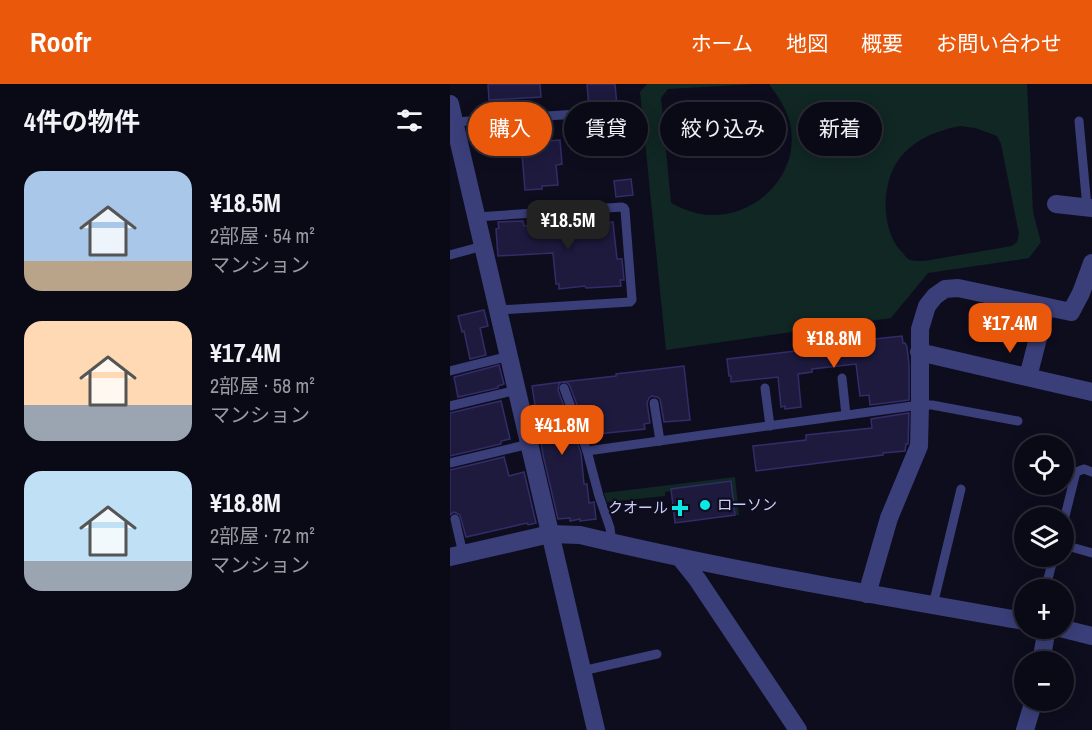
<!DOCTYPE html>
<html lang="ja">
<meta charset="utf-8">
<style>
:root{--surface:#0a0a16;--page:#13131f;--text:#f1f3f6;--muted:#999aa1;--line:#2a2b35;--accent:#ea580c}
body{margin:0;font-family:"Archivo Narrow","Noto Sans JP",sans-serif;background:var(--page);color:var(--text);height:100vh;display:flex;flex-direction:column;font-size:22px;white-space:nowrap}
*{box-sizing:border-box;margin:0}
p{font-size:20px;color:var(--muted)}
.icon{flex:none;width:33px;height:33px;fill:none;stroke:currentColor;stroke-width:2;stroke-linecap:round;stroke-linejoin:round}
.map{position:relative;flex:1;overflow:hidden}
.drawer{display:flex;flex-direction:column;background:var(--surface);width:450px}
.drawer>*{flex:none}
.guide{position:absolute;left:18px;top:18px;width:534px;height:54px;display:flex;gap:12px}
.fabs{position:absolute;left:564px;top:351px;display:grid;gap:12px}
.fabs a{display:grid;place-items:center;width:60px;height:60px;border-radius:50%;background:var(--surface);box-shadow:0 3px 15px #0003,0 0 0 2px var(--line);font-size:30px}
.price{position:absolute;translate:-50% -51px;padding:0 14px;border-radius:12px;background:var(--accent);color:#fff;font-size:20px;line-height:39px;filter:drop-shadow(0 2px 3px #0008)}
.price::after{content:'';position:absolute;left:50%;top:36px;width:18px;height:14px;margin-left:-9px;background:inherit;clip-path:polygon(0 0,100% 0,50% 100%)}
.price.selected{background:#222;color:#fff}
ul{padding:0;list-style:none}
li{display:flex;align-items:center;gap:18px;height:150px;padding:0 24px}
li span{display:grid;place-items:center;flex:none;width:168px;height:120px;border-radius:18px;color:#555}
li>.icon{margin-inline-start:auto}
span .icon{width:72px;height:72px;fill:#fffc;stroke-width:1}
li b{font-size:26px}
h2{display:flex;justify-content:space-between;align-items:center;height:72px;padding:0 24px;font-size:26px}
.pill{padding:0 21px;border-radius:27px;background:var(--surface);box-shadow:0 3px 15px #0003,0 0 0 2px var(--line);font-size:21px;line-height:54px}
.pill.selected{background:var(--accent);color:#fff}
header{display:flex;align-items:center;gap:36px;box-sizing:border-box;height:84px;padding:0 30px;background:var(--accent);color:#fff}
header strong{font-size:28px}
nav{display:flex;gap:33px;margin-inline-start:auto;font-size:21px}
main{display:flex;flex:1;min-height:0}
.map>svg:first-child{display:block}
</style>
<header>
<strong>Roofr</strong>
<nav><a>ホーム</a><a>地図</a><a>概要</a><a>お問い合わせ</a></nav>
</header>
<main>
<section class="drawer">
<h2>4件の物件<svg class="icon" aria-label="filters" viewBox="0 0 24 24"><path d="M4 7h16M4 17h16"/><circle cx="9" cy="7" r="2"/><circle cx="15" cy="17" r="2"/></svg></h2>
<ul>
<li><span style="background:linear-gradient(#a9c7e8 75%,#b9a48a 0)"><svg class="icon" aria-label="home" viewBox="0 0 24 24"><path d="M3 11l9-7 9 7M6 9v11h12V9"/></svg></span><div><b>¥18.5M</b><p>2部屋 · 54 m²</p><p>マンション</p></div></li>
<li><span style="background:linear-gradient(#ffd9b3 70%,#9aa5b1 0)"><svg class="icon" aria-label="home" viewBox="0 0 24 24"><path d="M3 11l9-7 9 7M6 9v11h12V9"/></svg></span><div><b>¥17.4M</b><p>2部屋 · 58 m²</p><p>マンション</p></div></li>
<li><span style="background:linear-gradient(#bfe0f5 75%,#9aa5b1 0)"><svg class="icon" aria-label="home" viewBox="0 0 24 24"><path d="M3 11l9-7 9 7M6 9v11h12V9"/></svg></span><div><b>¥18.8M</b><p>2部屋 · 72 m²</p><p>マンション</p></div></li>
</ul>
</section>
<div class="map">
<svg width="642" height="646" viewBox="0 0 642 646">
<rect width="100%" height="100%" fill="#0e0d1e"/>
<g fill="#102724" fill-rule="evenodd">
<path d="M197 0H306L218 5 211 14 221 119C233 125 247 131 260 131 306 133 348 92 341 45 339 28 329 14 319 0H577L583 128 591 158 579 174 478 189 441 234 216 266 190 8ZM510 42 525 44 547 52 551 60 569 150 567 158 562 162 474 177C470 177 463 177 460 176 457 175 455 172 453 169 431 149 431 102 447 78 462 56 485 47 510 42Z"/>
<path d="M285 393 289 431H285L281 397 221 405V407L215 408V412L157 418 154 409Z"/>
</g>
<g fill="#1d1a3e" stroke="#322d68" stroke-width="1.5">
<path d="M38 0H90L91 13 39 16Z"/>
<path d="M137 0H165L169 44 141 47Z"/>
<path d="M110 56 112 80 106 81 108 101 92 102V105L75 106 72 70H74V59Z"/>
<path d="M181 95 183 111 166 113 164 97Z"/>
<path d="M73 137 74 142 133 137V140L163 138 167 175H172L174 196H170L171 202 136 204 135 202 109 205V200H106L103 169 48 172 46 145 49 144 48 138Z"/>
<path d="M34 226 38 242 30 244 36 271 20 275 14 247 12 248 8 232Z"/>
<path d="M452 252 453 259H455L457 263 459 281V316L420 321 419 311 410 312 406 280 362 285V288L348 290 351 323 335 325V322L331 323 328 293 281 298V292H279L277 275 354 266V265L397 260V258Z"/>
<path d="M49 281 54 300 48 302V304L8 313 4 293Z"/>
<path d="M234 282 240 336 214 338 210 315 207 313 202 312 199 314 197 319 200 339 194 340 195 345 138 351 120 302 118 299 112 298 166 292V290Z"/>
<path d="M112 298 109 300 108 306 131 369 134 400H137L139 419 144 418 146 435 130 437V435L120 437V434L108 435 93 371 82 302Z"/>
<path d="M51 317 60 355 51 357V360L0 372V329Z"/>
<path d="M459 329 458 360H456L455 367 433 369V371L306 387 303 362 356 356V351L422 344 421 335Z"/>
<path d="M54 373 59 392 74 388 86 439 78 441 77 439 16 453 10 431 4 428 0 431V386Z"/>
<path d="M281 397 285 431 225 439 221 405Z"/>
</g>
<g fill="none" stroke-linecap="round" stroke-linejoin="round">
<g stroke="#3a3f7a" stroke-width="9">
<path d="M629 37 637 123"/>
<path d="M4 38 128 30"/>
<path d="M27 133 172 123 174 124 175 126 182 216 180 218 48 226"/>
<path d="M0 171 33 162"/>
<path d="M0 287 59 272"/>
<path d="M392 294 396 331"/>
<path d="M114 304 137 367 470 321H482L568 337"/>
<path d="M315 304 320 342"/>
<path d="M204 319 210 357"/>
<path d="M0 322 67 306"/>
<path d="M137 367 149 412 160 444 162 459"/>
<path d="M0 379 79 360"/>
<path d="M5 435 13 470"/>
<path d="M614 436 626 388 634 385 642 388"/>
<path d="M614 461 642 469"/>
<path d="M595 506 604 472"/>
<path d="M483 521 511 405"/>
<path d="M132 587 207 570"/>
</g>
<g stroke="#3a3f7a" stroke-width="18">
<path d="M0 20 146 646"/>
<path d="M606 120 642 124"/>
<path d="M469 268 642 308"/>
<path d="M578 293 596 223"/>
<path d="M0 473 100 450 130 451C277 486 426 511 574 537"/>
<path d="M231 475 247 495 348 646"/>
<path d="M417 510 439 434 469 362 470 321V245L477 222 485 212 495 205 508 204 621 228 631 209 642 179"/>
<path d="M610 544 642 552"/>
<path d="M591 578 597 544"/>
<path d="M575 646 584 616"/>
</g>
</g>
<g fill="#0be9e7" stroke="#0e0d1e" stroke-width="2">
<circle cx="255" cy="421" r="6"/>
<path d="M227 415h6v6h6v6h-6v6h-6v-6h-6v-6h6z"/>
</g>
<g text-anchor="middle" stroke-width="4.5" stroke-linejoin="round" paint-order="stroke">
<g font-size="15" fill="#ccccfd" stroke="#0e0d1e" text-anchor="start">
<text x="267" y="426">ローソン</text>
<text x="218" y="429" text-anchor="end">クオール</text>
</g>
</g>
</svg>
<div class="fabs">
<a><svg class="icon" aria-label="locate" viewBox="0 0 24 24"><circle cx="12" cy="12" r="6"/><path d="M12 2v4M12 18v4M2 12h4M18 12h4"/></svg></a>
<a><svg class="icon" aria-label="layers" viewBox="0 0 24 24"><path d="M12 4l9 5-9 5-9-5zM3 14l9 5 9-5"/></svg></a>
<a>+</a>
<a>−</a>
</div>
<b class="price selected" style="left:118px;top:167px">¥18.5M</b>
<b class="price" style="left:560px;top:270px">¥17.4M</b>
<b class="price" style="left:384px;top:285px">¥18.8M</b>
<b class="price" style="left:112px;top:372px">¥41.8M</b>
<div class="guide">
<a class="pill selected">購入</a>
<a class="pill">賃貸</a>
<a class="pill">絞り込み</a>
<a class="pill">新着</a>
</div>
</div>
</main>
